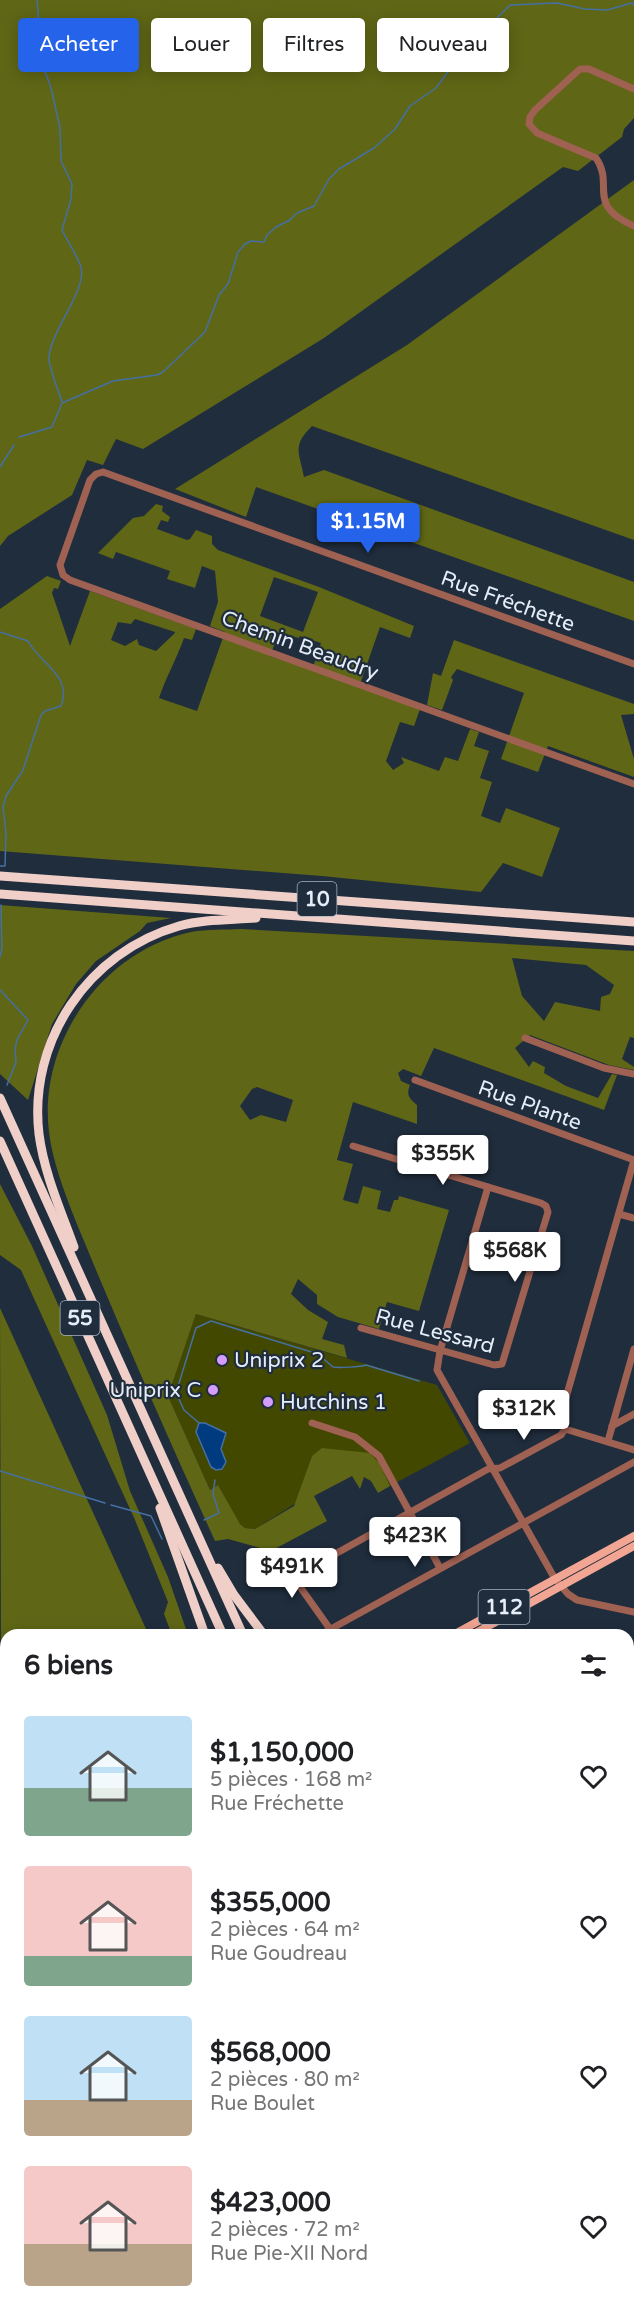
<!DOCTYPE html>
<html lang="fr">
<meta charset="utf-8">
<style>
:root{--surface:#fff;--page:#f2f2f2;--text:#202124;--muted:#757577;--accent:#2563eb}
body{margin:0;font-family:"Varela Round",sans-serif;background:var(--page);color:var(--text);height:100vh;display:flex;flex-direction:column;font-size:22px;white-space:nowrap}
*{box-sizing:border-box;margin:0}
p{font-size:20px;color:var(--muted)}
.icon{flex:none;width:33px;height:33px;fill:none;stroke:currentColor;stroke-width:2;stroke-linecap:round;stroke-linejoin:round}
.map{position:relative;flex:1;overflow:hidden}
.sheet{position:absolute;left:0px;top:1629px;width:634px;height:686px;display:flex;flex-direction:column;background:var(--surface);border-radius:18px 18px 0 0;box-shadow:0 3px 15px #0003}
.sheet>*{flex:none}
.hud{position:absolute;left:18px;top:18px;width:598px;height:54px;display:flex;gap:12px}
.price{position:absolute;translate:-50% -51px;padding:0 14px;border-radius:6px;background:#fff;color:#222;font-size:20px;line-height:39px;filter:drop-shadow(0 2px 3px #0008)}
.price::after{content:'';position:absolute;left:50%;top:36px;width:18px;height:14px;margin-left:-9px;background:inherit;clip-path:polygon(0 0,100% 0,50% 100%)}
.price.current{background:var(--accent);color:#fff}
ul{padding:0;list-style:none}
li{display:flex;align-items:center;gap:18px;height:150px;padding:0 24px}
li span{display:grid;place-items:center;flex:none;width:168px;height:120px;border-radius:6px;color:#555}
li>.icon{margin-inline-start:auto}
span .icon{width:72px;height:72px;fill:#fffc;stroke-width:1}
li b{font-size:26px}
h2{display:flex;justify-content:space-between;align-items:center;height:72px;padding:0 24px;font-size:26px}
.pill{padding:0 21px;border-radius:6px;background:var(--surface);box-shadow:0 3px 15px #0003;font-size:21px;line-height:54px}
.pill.current{background:var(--accent);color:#fff}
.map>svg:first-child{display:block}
</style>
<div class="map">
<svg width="634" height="2314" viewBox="0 0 634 2314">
<rect width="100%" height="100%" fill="#202d3d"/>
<g fill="#424800">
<path d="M196 1314 437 1385 470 1443 390 1486 378 1463 312 1456 296 1503 255 1529 245 1528 238 1522 218 1485 210 1490 168 1396Z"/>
<path d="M629 2263 634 2274V2314H580L578 2309 628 2308Z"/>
</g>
<g fill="#5f6615" fill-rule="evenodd">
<path d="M0 0H634V118L624 129 622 137 578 171 563 167 324 338 143 449 116 439 103 465 87 460 72 495 8 536 0 546Z"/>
<path d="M634 180V540L312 426C292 446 299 451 304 477L324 470 634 582V621L256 487 246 517 175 489 407 345Z"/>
<path d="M156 504 163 506 162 511 170 517 168 522 161 520 157 529 187 540 190 539 196 530 212 536V544L218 550 319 587 414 626 410 638 380 627 359 687 420 709 414 726 400 722 386 761 393 770 404 763 401 757 439 771 445 757 458 761 470 729 479 732 474 746 489 751 480 778 492 782 481 816 500 823 506 808 560 828 542 877 503 863 481 892 322 876 0 851V609L47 576 61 581 58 589 54 588 52 593 70 646 90 591 196 629 192 640 184 638C177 658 166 677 159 698L197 711 225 632 210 626 218 602 215 571 202 566 195 588 167 579 170 571 116 552 113 559 98 553 133 518 144 516ZM274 577 318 592 303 632 260 616ZM135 619 175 632V633L156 651 139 645 137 639 125 646 111 640 118 622 131 624ZM279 632 299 638 300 636 321 643 312 670 270 656Z"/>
<path d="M454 640 634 704V714L621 715 634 759V777L548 746 538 772 501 759 524 693 457 669 451 677 453 680 442 710 427 705 433 673 441 676Z"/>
<path d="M0 905 171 918 147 923 140 931 96 961 76 984 52 1024 28 1100 0 1074Z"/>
<path d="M241 929 634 951V1038L630 1037 622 1059 634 1067V1070L609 1065 530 1035 515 1048 529 1067 533 1061 545 1067 544 1073 566 1086 598 1098 612 1074 617 1075 604 1110 434 1048 421 1076 403 1069 398 1073 401 1081 410 1085C406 1095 409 1098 417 1105V1124L353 1102 337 1160 353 1164 343 1200 358 1204 363 1186 381 1191 377 1209 390 1212 394 1200H398L399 1196 449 1210 419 1311 387 1302 379 1329 338 1317 317 1304V1295L298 1279 291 1294 308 1310 328 1322 322 1339 344 1345 347 1358 196 1314 168 1396 210 1490 218 1485 240 1524 245 1528 255 1529 294 1506 312 1456 322 1448 370 1453 379 1463 390 1486 378 1493 371 1481 364 1477 360 1489 352 1476 314 1496 327 1521 271 1551 228 1539 215 1541C174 1451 134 1361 96 1270 80 1230 54 1175 49 1132 38 1043 102 951 191 932 207 929 225 930 241 929ZM512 958 586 965 614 985 610 994 601 997 600 1011 555 1002 544 1021 522 996ZM257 1087 293 1100 286 1122 261 1115 250 1120 240 1106 252 1089Z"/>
<path d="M0 1184 32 1246 107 1415 130 1491 168 1577 188 1635H172L164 1614 168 1602 135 1520 21 1270 0 1255Z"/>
<path d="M0 1308 146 1629 145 1635H6V1669L1 1670Z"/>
<path d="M634 1746V2111H628V1748Z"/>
<path d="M152 2309V2308L348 2309 335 2314H143Z"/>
<path d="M358 2309H451L453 2314H361Z"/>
</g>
<path fill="#003b7f" stroke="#4570a3" stroke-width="1.5" d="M199 1423H205L226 1433 221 1449 226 1462 222 1469 216 1470 211 1467 196 1432Z"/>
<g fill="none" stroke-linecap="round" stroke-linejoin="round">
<g stroke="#4570a3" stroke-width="1.5">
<path d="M37 0 42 63 51 88 60 128 61 161 72 184 71 199 62 230C68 242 77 255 81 267 87 290 51 330 49 357 48 367 59 391 62 402"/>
<path d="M19 437 52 427 62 403 113 381 157 375 163 372 205 332 219 295 228 284 238 252 245 244 251 241 264 242 267 235 276 227 290 220 297 213 314 206 329 179 339 169 374 148 395 129 410 106 436 88 447 73 484 38 491 24 510 5 557 3 585 9 607 10 632 3 634 5"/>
<path d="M0 467 14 445"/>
<path d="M0 632 28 641C40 664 73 676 61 706L45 711 41 715 23 770 6 796 3 807 6 833 5 866H0"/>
<path d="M0 957 2 948 1 905"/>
<path d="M0 990 28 1020 17 1040 15 1049 16 1062 7 1085"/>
<path d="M199 1423 184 1410 176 1393 196 1328 211 1321 318 1354 333 1367C339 1368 360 1367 366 1365L419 1381"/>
<path d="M0 1471 105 1503"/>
<path d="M111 1505 151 1516 162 1539"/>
<path d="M204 1520 219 1513 213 1494 215 1480"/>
<path d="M628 1713 634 1714"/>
</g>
<g stroke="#9f6152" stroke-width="7">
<path d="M634 89 589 69H580L535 110 530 117 529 124 537 133 596 158C615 185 585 205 634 226"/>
<path d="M634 664 103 472 96 474 90 480 60 565 63 575 70 580 634 784"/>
<path d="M525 1038 604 1068 634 1074"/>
<path d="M415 1080 634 1160"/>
<path d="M353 1146 541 1203 546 1206 548 1212 502 1364 494 1365 361 1328"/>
<path d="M488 1187 440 1351 437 1370 555 1579 568 1594 577 1600 634 1612"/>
<path d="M619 1214 634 1218"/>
<path d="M312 1423 355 1437 379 1456 440 1568"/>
<path d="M612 1426 634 1414"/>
<path d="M565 1429 562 1423 563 1408 634 1160"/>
<path d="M565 1429 634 1450"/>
<path d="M608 1441 634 1349"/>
<path d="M276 1553 330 1629"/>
<path d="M292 1578 488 1469 500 1468 561 1435 565 1429"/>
<path d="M320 1635 634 1462"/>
<path d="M0 1715 6 1725"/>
<path d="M0 1809 6 1805"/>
<path d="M0 2166 6 2163"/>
<path d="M628 2248 634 2261"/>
</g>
<g stroke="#f2a593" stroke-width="8">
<path d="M453 1635 634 1536"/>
<path d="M472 1635 634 1546"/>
<path d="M0 1883 6 1879"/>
<path d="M0 1893 6 1890"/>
</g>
<g stroke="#efcfc7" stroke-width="9">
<path d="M0 876 634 922"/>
<path d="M0 894 634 941"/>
<path d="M0 1098 243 1635"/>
<path d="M0 1141 223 1635"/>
<path d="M74 1247C61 1211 44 1173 39 1134 28 1041 88 952 179 926 204 919 230 920 256 918"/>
<path d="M160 1508 205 1635"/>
<path d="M218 1568 234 1595 264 1635"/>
<path d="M528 2308 530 2314"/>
<path d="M547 2308 550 2314"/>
</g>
</g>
<g fill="#d49cfb" stroke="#202d3d" stroke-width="2">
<circle cx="222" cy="1360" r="6"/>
<circle cx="213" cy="1390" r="6"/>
<circle cx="268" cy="1402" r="6"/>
</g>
<g text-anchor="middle" stroke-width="4.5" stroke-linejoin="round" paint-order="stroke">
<g fill="#202d3d" stroke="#aab3c0" stroke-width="1.5">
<rect x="297.5" y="882" width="39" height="34" rx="4.5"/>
<rect x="60.5" y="1301" width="39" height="34" rx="4.5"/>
<rect x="478.5" y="1590" width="51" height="34" rx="4.5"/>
</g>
<g font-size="20" font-weight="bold" fill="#e5edf8">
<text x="317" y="906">10</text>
<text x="80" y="1325">55</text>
<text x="504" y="1614">112</text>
</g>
<g font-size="21" fill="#e5edf8" stroke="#202d3d">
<text transform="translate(508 601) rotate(20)" y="7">Rue Fréchette</text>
<text transform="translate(300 645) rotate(20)" y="7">Chemin Beaudry</text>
<text transform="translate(530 1105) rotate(20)" y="7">Rue Plante</text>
<text transform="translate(435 1331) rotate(15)" y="7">Rue Lessard</text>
</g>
<g font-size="21" fill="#e5edf8" stroke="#202d3d" text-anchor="start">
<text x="234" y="1367">Uniprix 2</text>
<text x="201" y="1397" text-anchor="end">Uniprix C</text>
<text x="280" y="1409">Hutchins 1</text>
</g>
</g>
</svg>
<b class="price current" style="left:368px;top:554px">$1.15M</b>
<b class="price" style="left:443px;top:1186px">$355K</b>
<b class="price" style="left:515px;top:1283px">$568K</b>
<b class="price" style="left:524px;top:1441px">$312K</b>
<b class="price" style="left:415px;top:1568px">$423K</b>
<b class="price" style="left:292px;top:1599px">$491K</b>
<div class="hud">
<a class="pill current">Acheter</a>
<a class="pill">Louer</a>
<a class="pill">Filtres</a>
<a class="pill">Nouveau</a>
</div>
<section class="sheet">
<h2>6 biens<svg class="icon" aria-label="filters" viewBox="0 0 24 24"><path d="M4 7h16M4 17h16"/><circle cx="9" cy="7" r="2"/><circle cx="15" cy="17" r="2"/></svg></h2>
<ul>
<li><span style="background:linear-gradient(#bfe0f5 60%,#7fa58c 0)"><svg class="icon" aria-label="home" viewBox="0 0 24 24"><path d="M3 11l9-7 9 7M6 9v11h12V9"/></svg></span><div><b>$1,150,000</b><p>5 pièces · 168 m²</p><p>Rue Fréchette</p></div><svg class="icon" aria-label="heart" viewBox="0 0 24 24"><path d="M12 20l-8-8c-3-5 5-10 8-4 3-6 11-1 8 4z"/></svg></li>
<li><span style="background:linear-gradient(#f6c9c9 75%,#7fa58c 0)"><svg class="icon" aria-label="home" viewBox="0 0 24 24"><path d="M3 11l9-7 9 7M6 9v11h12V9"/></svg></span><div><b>$355,000</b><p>2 pièces · 64 m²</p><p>Rue Goudreau</p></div><svg class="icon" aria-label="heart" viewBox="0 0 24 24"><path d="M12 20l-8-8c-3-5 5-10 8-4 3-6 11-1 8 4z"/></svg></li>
<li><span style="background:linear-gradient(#bfe0f5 70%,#b9a48a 0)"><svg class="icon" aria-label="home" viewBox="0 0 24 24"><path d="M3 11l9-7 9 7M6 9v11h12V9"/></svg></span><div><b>$568,000</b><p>2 pièces · 80 m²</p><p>Rue Boulet</p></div><svg class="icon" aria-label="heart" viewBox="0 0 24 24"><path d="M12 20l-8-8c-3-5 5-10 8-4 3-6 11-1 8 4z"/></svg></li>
<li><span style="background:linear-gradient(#f6c9c9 65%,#b9a48a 0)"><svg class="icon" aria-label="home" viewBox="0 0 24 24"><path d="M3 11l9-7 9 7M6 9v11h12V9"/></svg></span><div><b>$423,000</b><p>2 pièces · 72 m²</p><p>Rue Pie-XII Nord</p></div><svg class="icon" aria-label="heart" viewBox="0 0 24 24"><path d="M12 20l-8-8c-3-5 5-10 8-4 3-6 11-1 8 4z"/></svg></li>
</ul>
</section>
</div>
